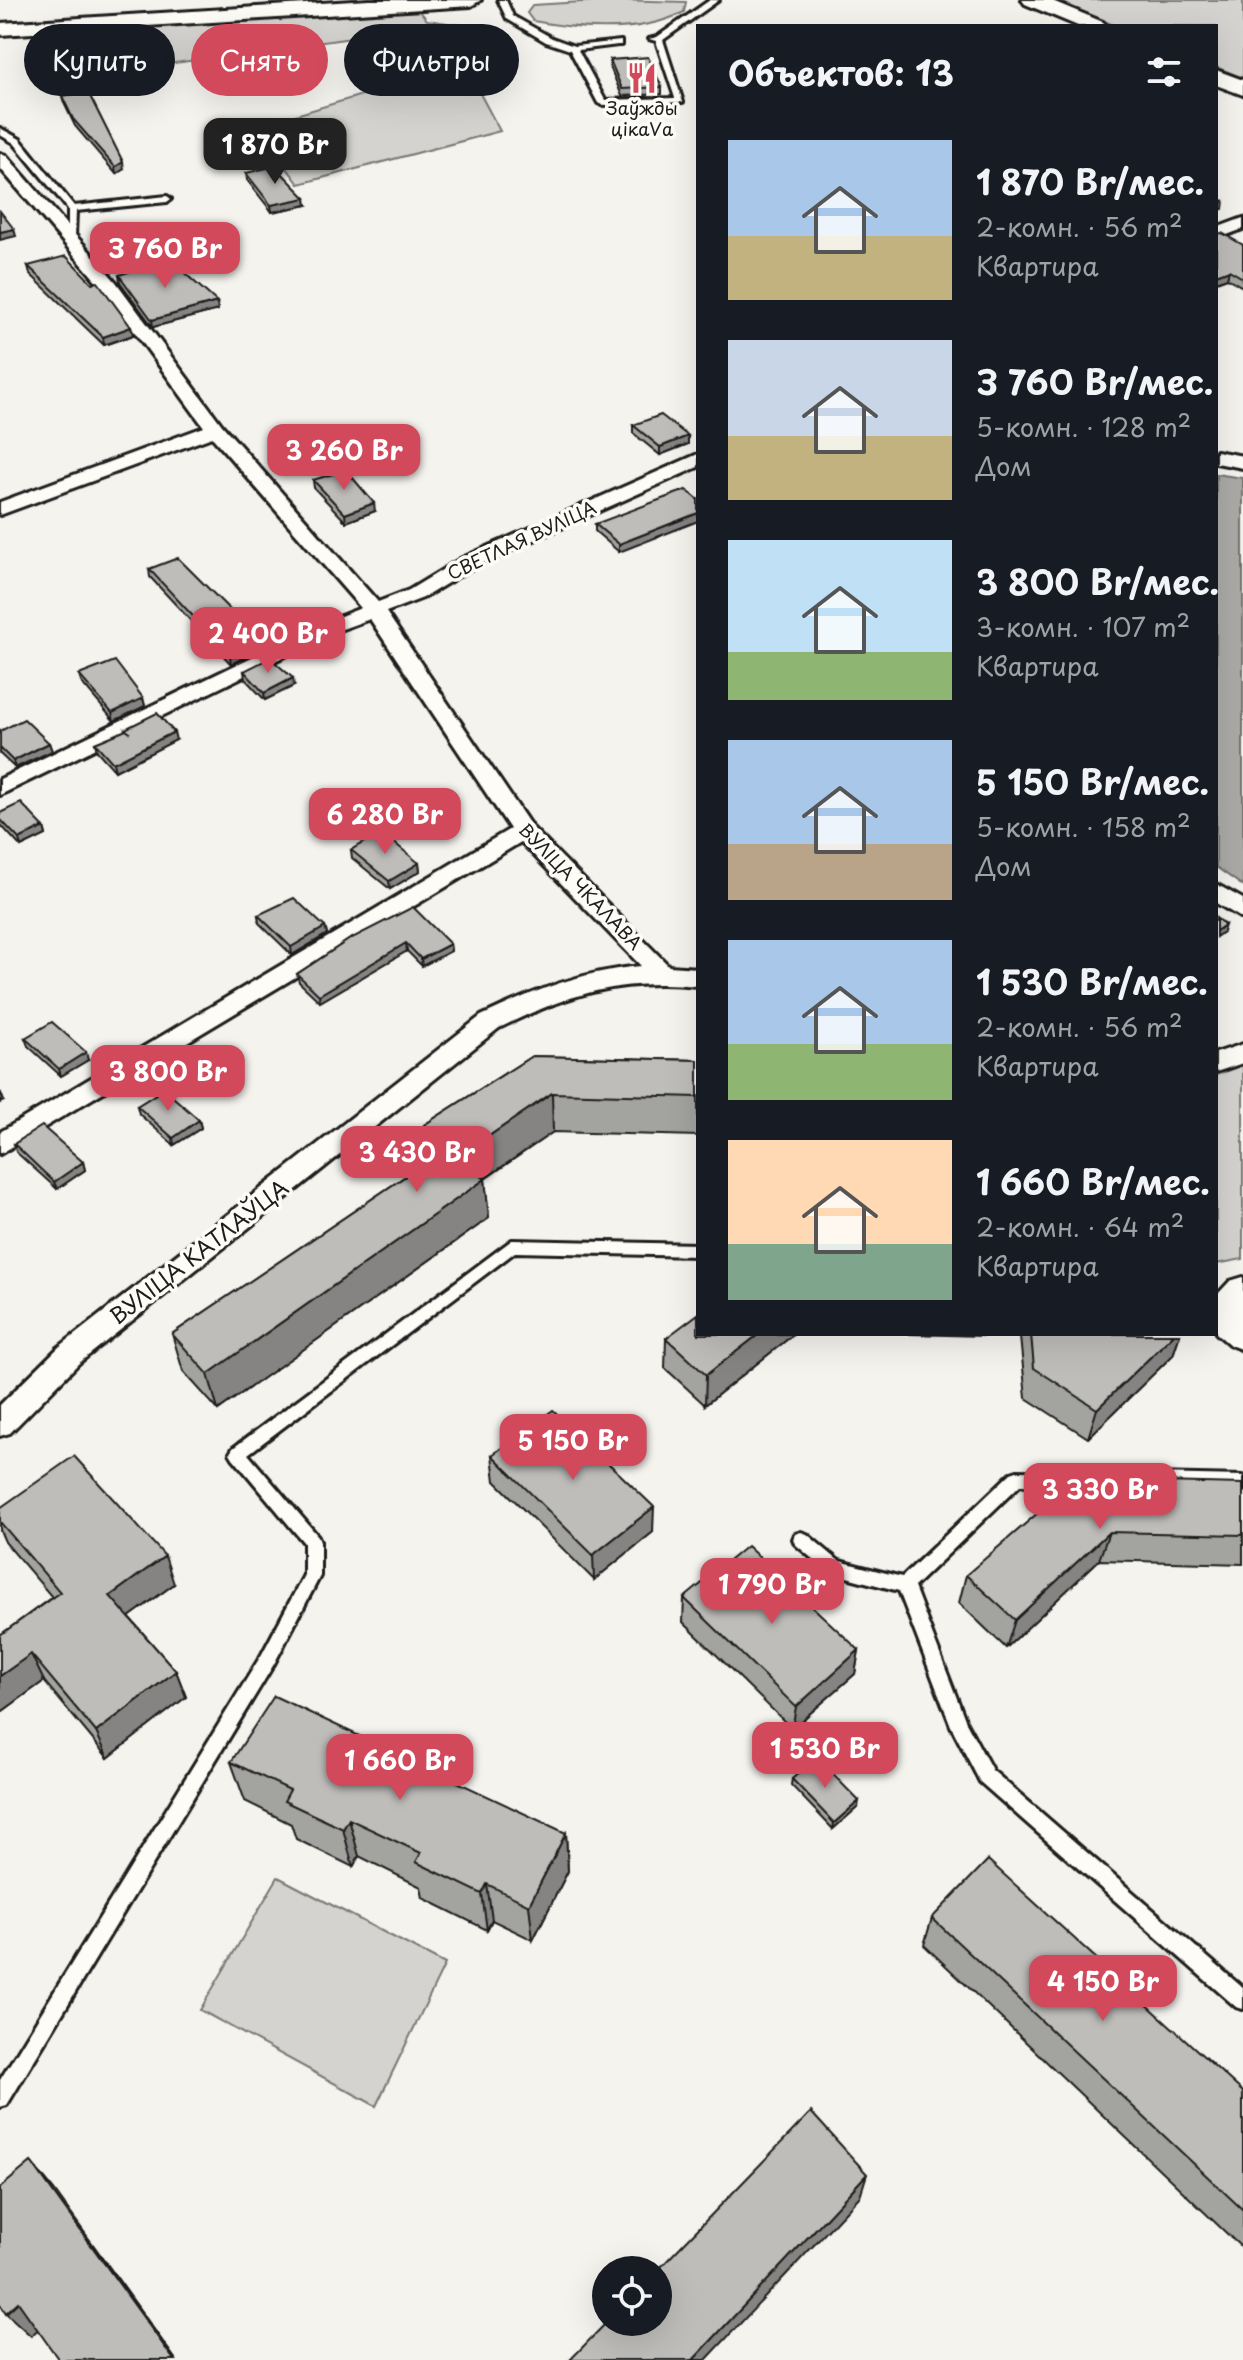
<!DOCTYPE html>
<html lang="ru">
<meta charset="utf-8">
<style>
:root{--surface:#171b24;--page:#242831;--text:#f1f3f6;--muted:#9ea1a6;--accent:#d1495b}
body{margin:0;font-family:"Playpen Sans",sans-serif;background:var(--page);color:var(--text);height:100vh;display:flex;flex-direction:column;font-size:30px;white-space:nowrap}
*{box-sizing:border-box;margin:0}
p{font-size:26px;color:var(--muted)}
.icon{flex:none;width:44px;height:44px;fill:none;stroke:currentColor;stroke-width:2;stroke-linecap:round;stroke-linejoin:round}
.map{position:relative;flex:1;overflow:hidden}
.side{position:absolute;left:696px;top:24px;width:522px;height:1312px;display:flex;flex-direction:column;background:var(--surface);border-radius:0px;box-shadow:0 8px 32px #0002}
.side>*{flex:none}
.hud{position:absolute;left:24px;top:24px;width:552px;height:72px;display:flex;gap:16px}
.fabs{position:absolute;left:592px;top:2256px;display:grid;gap:16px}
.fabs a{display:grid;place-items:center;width:80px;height:80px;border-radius:50%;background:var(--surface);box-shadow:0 8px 32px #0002;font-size:40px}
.price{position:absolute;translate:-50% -68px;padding:0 18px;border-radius:16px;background:var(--accent);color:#fff;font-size:26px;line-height:52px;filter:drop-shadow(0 2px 4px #0008)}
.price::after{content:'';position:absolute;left:50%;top:48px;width:24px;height:18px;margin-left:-12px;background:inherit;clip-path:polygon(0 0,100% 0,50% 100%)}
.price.active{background:#222;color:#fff}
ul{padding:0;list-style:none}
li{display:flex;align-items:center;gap:24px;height:200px;padding:0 32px}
li span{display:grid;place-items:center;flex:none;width:224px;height:160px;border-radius:0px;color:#555}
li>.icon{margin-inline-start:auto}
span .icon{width:96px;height:96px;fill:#fffc;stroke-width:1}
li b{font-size:34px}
h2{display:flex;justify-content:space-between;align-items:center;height:96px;padding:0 32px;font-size:34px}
.tag{padding:0 28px;border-radius:36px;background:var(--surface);box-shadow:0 8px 32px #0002;font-size:28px;line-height:72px}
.tag.active{background:var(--accent);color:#fff}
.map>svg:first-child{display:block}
</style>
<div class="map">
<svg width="1243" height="2360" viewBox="0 0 1243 2360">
<rect width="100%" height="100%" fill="#f4f3ee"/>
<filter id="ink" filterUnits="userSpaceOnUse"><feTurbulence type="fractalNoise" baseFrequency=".0125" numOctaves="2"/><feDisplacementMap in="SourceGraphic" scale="16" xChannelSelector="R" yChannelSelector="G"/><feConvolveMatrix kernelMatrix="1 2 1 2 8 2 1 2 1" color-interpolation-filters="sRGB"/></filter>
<g filter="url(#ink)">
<g fill="#d4d3cf" stroke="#787876" stroke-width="2">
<path d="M615 0 686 2 684 12C639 35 581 30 533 21L527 13 533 5Z"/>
<path d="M1054 0H1243V78L1216 67V26H1116Z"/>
<path d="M417 7 427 20 461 25 452 41 500 131 299 184 256 127 425 76 401 31 140 68 123 31 131 24Z"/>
<path d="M1243 1065V1259L1216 1264V1075Z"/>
<path d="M278 1877 445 1964 376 2106 200 2010Z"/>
</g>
<path fill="#abaaa6" stroke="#72716f" stroke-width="2" d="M1216 474 1243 478V886L1216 867Z"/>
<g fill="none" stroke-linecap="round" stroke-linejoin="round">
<defs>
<g id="service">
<path d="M498 0H506L513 16 552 38 574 46 621 41V45H618L578 50 605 100 675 98 656 41 649 39 657 37 710 0H719L663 40 683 102 602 105 598 103 570 50 546 42 507 19Z"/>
<path d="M0 128 20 139 74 206 167 196 171 199 167 202 76 211 75 237 68 239V209L14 143 0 135Z"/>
<path d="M512 1240 698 1244V1256L515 1252 248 1454 318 1536 320 1541V1576L274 1664 7 2105 0 2107V2080L262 1654 304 1575V1543L233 1458 230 1453 233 1448Z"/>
<path d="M1017 1471 1243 1476V1490L1020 1485 914 1587 966 1722 992 1770 1243 1988V2009L1236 2007 980 1782 951 1726 899 1591 828 1572 795 1544 793 1539 795 1534 801 1532 807 1534 839 1561 902 1577 1011 1473Z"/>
</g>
<g id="minor">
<path d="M0 153 6 155 116 282 222 425 378 602 409 590 460 559 698 454V467L474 567 423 598 386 612 531 826 669 966 698 968V986C620 978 568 994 499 1028L79 1363 10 1433 0 1436V1405L59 1347 481 1016C533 991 583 971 641 966L521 842 0 1154V1132L510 829 370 619 334 632 0 795V779L320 624 361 608 212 437 0 515V502L204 427 104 290 0 168Z"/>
<path d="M1243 218V229L1216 239V228Z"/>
<path d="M1216 451 1243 456V468L1216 463Z"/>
<path d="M1216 884 1243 899V919L1216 903Z"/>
<path d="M1243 1044V1063L1216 1072V1053Z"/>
</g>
<path id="tertiary" d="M1243 1277V1350L1230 1345 1216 1333V1296L1230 1281Z"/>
<g id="secondary">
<path d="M369 0H481L471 6 0 35V23Z"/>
<path d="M1022 0H1050L1103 22 1107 26H1078L1025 4Z"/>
<path d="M1216 70 1243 80V95L1216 85Z"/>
</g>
</defs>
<use href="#service" stroke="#1c1c1c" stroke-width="6"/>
<use href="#minor" stroke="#1c1c1c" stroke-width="6"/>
<use href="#tertiary" stroke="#1c1c1c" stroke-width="6"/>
<use href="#secondary" stroke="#1c1c1c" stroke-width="6"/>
<use href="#service" fill="#fdfcf7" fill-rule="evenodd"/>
<use href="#minor" fill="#fdfcf7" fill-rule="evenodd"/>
<use href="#tertiary" fill="#fdfcf7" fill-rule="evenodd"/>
<use href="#secondary" fill="#fdfcf7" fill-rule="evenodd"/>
</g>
<g fill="#a3a3a0" stroke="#1c1c1c" stroke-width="2">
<path d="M610 60 662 87V94L622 96 610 67Z"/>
<path d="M62 96 124 169 116 174 75 126 64 103Z"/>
<path d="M246 173 307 205 272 212 247 180Z"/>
<path d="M1216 234 1243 245V285L1241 286 1227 278 1216 282Z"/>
<path d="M28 266 133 335 104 345 30 274Z"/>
<path d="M119 275 217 302 218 310 153 327 120 282Z"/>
<path d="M633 425 688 436V444L660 455 633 433Z"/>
<path d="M313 480 375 511 346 522 314 488Z"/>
<path d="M698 499 619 552 595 531V524Z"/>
<path d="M149 569 244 631 239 632 255 652 231 664 150 577Z"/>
<path d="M244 671 294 686 265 700 245 679Z"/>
<path d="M79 675 143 698 145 706 114 721 81 682Z"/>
<path d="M125 729 176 740 115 771 97 751 95 743 126 731Z"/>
<path d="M0 731 49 743 52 751 15 768 0 754Z"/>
<path d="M0 813 44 827 46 835 21 847 0 824Z"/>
<path d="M351 850 419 863 420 871 390 889 352 858Z"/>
<path d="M258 915 325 927 327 934 292 955 259 923Z"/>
<path d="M350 939 450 944 451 951 422 966 407 951 320 1002 299 982 297 974Z"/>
<path d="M25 1038 88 1060 61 1076 28 1046Z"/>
<path d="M532 1056 698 1060V1136L553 1132 485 1179 489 1218 218 1410 183 1371 172 1334 428 1161 424 1125Z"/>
<path d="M137 1106 199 1120 201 1128 174 1145 139 1114Z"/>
<path d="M14 1144 83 1162 85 1170 57 1189 16 1152Z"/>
<path d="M794 1334 705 1405 665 1368 666 1338Z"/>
<path d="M909 1334H1180L1173 1355 1088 1438 1026 1398 1020 1337Z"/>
<path d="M492 1455 653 1532 594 1580 495 1481Z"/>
<path d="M1243 1484V1564L1099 1560 1006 1648 959 1603 966 1575Z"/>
<path d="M0 1522 174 1584 129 1617 176 1671 186 1697 108 1758 44 1681 0 1713V1635L52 1597 5 1542 0 1530Z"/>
<path d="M684 1598 859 1650 855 1674 792 1729 683 1622Z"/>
<path d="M231 1762 566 1833 568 1871 533 1940 492 1920 487 1930 423 1898 421 1887 359 1856 353 1867 296 1839 291 1824 245 1801Z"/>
<path d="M792 1779 858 1807 833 1829 791 1785Z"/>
<path d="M932 1918 1243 2092V2249L924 1945Z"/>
</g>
<g fill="#858482" stroke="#1c1c1c" stroke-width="2">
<path d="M123 162 124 169 116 174 115 167Z"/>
<path d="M306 198 307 205 272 212 271 205Z"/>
<path d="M1224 201 1223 209 1216 211V205Z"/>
<path d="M14 229 16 236 0 240V232Z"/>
<path d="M1229 270 1227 278 1216 282V275Z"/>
<path d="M217 302 218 310 153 327 152 320Z"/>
<path d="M131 327 133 335 104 345 103 337Z"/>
<path d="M688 436V444L660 455V447Z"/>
<path d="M374 503 375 511 346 522 345 514Z"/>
<path d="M698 513V521L619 552V544Z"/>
<path d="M243 623 244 631 234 634 233 627Z"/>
<path d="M254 645 255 652 231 664 230 656Z"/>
<path d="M293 678 294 686 265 700 264 693Z"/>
<path d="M143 698 145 706 114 721 112 713Z"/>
<path d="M174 732 176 740 115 771 113 763Z"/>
<path d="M49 743 52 751 15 768 13 761Z"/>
<path d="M44 827 46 835 21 847 19 839Z"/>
<path d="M419 863 420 871 390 889 389 881Z"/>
<path d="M1225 925 1223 932 1216 937V931Z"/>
<path d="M325 927 327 934 292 955 291 947Z"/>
<path d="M406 943 407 951 320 1002 319 995Z"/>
<path d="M450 944 451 951 422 966 421 959Z"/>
<path d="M86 1052 88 1060 61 1076 59 1069Z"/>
<path d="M1 1093 4 1101 0 1103V1094Z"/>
<path d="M552 1093 553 1132 461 1195 458 1157Z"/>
<path d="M199 1120 201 1128 174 1145 173 1138Z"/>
<path d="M83 1162 85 1170 57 1189 54 1182Z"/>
<path d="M485 1179 489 1218 218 1410 208 1374Z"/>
<path d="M759 1334H794L705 1405 706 1375Z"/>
<path d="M1174 1334H1180L1173 1355 1088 1438 1097 1409Z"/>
<path d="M654 1507 653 1532 594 1580 593 1555Z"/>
<path d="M1109 1532 1099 1560 1006 1648 1015 1620Z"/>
<path d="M165 1556 174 1584 121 1623 110 1596Z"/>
<path d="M859 1650 855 1674 792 1729 796 1707Z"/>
<path d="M31 1654 44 1681 0 1713V1676Z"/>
<path d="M176 1671 186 1697 108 1758 96 1732Z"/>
<path d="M859 1801 858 1807 833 1829 834 1823Z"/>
<path d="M349 1819 359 1856 353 1867 343 1829Z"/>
<path d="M566 1833 568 1871 533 1940 529 1905Z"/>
<path d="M487 1884 492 1920 487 1930 482 1894Z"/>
<path d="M31 2162 54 2190 176 2360H174Z"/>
<path d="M867 2174 860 2196 706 2360H693Z"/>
<path d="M18 2302 43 2325 31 2336 6 2313Z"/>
</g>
<g fill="#bebdba" stroke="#1c1c1c" stroke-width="2">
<path d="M648 57 662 87 622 89 610 60Z"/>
<path d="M88 92 123 162 115 167 73 119 62 96Z"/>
<path d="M275 166 306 198 271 205 246 173Z"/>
<path d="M1216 197 1224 201 1216 205Z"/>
<path d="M0 211 14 229 0 232Z"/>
<path d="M1222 233 1243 245V278L1229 270 1216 275V234Z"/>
<path d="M66 256 92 283 98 282 131 327 103 337 28 266Z"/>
<path d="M169 259 217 302 152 320 119 275Z"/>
<path d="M661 415 688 436 660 447 633 425Z"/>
<path d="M346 470 374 503 345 514 313 480Z"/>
<path d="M686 490 698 499V513L619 544 595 524Z"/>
<path d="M178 558 243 623 233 627 254 645 230 656 149 569Z"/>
<path d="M270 658 293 678 264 693 244 671Z"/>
<path d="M115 661 143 698 112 713 79 675Z"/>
<path d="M157 713 174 732 113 763 95 743 126 730 130 733 125 729Z"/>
<path d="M24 719 49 743 13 761 0 748V731Z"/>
<path d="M21 803 44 827 19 839 0 819V813Z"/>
<path d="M381 832 419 863 389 881 351 850Z"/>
<path d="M294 898 325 927 291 947 258 915Z"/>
<path d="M413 907 450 944 421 959 406 943 319 995 297 974 350 939Z"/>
<path d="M1216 918 1225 925 1216 931Z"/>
<path d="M52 1022 86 1052 59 1069 25 1038Z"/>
<path d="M532 1056 698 1060V1097L552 1093 458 1157 485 1179 208 1374 172 1334 447 1148 424 1125Z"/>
<path d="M164 1089 199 1120 173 1138 137 1106Z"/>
<path d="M42 1126 83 1162 54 1182 14 1144Z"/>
<path d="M698 1314V1334H759L706 1375 666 1338Z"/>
<path d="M1031 1334H1174L1097 1409 1034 1368Z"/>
<path d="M553 1410 654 1507 593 1555 492 1455Z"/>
<path d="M74 1456 165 1556 110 1596 176 1671 96 1732 31 1654 0 1676V1635L60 1592 0 1522V1508Z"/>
<path d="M1076 1480 1243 1484V1535L1109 1532 1015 1620 966 1575Z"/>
<path d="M747 1546 859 1650 796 1707 684 1598Z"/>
<path d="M274 1696 566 1833 529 1905 487 1884 482 1894 416 1862 421 1853 349 1819 343 1829 284 1801 290 1790 231 1762Z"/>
<path d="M816 1757 859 1801 834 1823 792 1779Z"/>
<path d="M988 1860 1243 2092V2210L932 1918Z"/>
<path d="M811 2112 867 2174 693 2360H570L607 2322H658V2270Z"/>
<path d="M31 2162 174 2360H59L18 2302 6 2313 0 2304V2188Z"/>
</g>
</g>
<defs>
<symbol id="restaurant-bare" viewBox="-9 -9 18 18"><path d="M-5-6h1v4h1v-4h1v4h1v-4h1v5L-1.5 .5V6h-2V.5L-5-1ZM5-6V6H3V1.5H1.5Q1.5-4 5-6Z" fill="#d1495b" stroke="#fdfcf7" stroke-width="2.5" paint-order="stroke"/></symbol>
</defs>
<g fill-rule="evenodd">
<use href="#restaurant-bare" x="620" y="56" width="44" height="44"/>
</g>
<g text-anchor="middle" stroke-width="7" stroke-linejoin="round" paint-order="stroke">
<g font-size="18" fill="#1c1c1c" stroke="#fdfcf7">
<text x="642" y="115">Заўжды<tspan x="642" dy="21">цікаVа</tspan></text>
</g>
<g font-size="18" fill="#1c1c1c" stroke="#fdfcf7">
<text transform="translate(522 541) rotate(-25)" y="6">СВЕТЛАЯ ВУЛІЦА</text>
<text transform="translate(580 887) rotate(46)" y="6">ВУЛІЦА ЧКАЛАВА</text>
</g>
<g font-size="22" fill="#1c1c1c" stroke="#fdfcf7">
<text transform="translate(199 1252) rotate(-38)" y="8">ВУЛІЦА КАТЛАЎЦА</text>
</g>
</g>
</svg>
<div class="fabs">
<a><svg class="icon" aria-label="locate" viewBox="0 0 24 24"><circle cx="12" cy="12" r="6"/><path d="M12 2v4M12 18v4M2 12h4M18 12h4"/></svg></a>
</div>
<b class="price active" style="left:275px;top:186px">1 870 Br</b>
<b class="price" style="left:165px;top:290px">3 760 Br</b>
<b class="price" style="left:344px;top:492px">3 260 Br</b>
<b class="price" style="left:268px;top:675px">2 400 Br</b>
<b class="price" style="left:385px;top:856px">6 280 Br</b>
<b class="price" style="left:168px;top:1113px">3 800 Br</b>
<b class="price" style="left:417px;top:1194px">3 430 Br</b>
<b class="price" style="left:573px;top:1482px">5 150 Br</b>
<b class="price" style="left:1100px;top:1531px">3 330 Br</b>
<b class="price" style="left:772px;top:1626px">1 790 Br</b>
<b class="price" style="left:825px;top:1790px">1 530 Br</b>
<b class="price" style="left:400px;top:1802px">1 660 Br</b>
<b class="price" style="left:1103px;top:2023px">4 150 Br</b>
<div class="hud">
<a class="tag">Купить</a>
<a class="tag active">Снять</a>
<a class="tag">Фильтры</a>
</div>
<section class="side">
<h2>Объектов: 13<svg class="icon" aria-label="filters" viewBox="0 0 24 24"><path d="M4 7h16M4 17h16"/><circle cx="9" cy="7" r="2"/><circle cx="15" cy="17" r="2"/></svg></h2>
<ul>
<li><span style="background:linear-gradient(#a9c7e8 60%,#c2b280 0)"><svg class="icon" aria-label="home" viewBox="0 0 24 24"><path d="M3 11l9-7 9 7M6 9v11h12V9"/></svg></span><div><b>1 870 Br/мес.</b><p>2-комн. · 56 m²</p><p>Квартира</p></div></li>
<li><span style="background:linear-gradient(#c9d6e8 60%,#c2b280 0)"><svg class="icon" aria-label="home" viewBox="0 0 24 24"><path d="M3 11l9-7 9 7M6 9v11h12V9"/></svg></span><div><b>3 760 Br/мес.</b><p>5-комн. · 128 m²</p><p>Дом</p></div></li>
<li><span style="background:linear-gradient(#bfe0f5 70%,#8fb573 0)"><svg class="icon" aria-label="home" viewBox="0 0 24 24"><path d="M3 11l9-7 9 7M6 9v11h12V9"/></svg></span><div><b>3 800 Br/мес.</b><p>3-комн. · 107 m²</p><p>Квартира</p></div></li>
<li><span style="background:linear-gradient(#a9c7e8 65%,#b9a48a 0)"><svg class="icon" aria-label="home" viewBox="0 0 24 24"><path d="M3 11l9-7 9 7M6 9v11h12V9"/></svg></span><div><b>5 150 Br/мес.</b><p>5-комн. · 158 m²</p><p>Дом</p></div></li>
<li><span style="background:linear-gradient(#a9c7e8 65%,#8fb573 0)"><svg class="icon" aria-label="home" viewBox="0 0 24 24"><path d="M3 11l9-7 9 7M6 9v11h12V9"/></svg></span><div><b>1 530 Br/мес.</b><p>2-комн. · 56 m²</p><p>Квартира</p></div></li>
<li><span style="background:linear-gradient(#ffd9b3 65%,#7fa58c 0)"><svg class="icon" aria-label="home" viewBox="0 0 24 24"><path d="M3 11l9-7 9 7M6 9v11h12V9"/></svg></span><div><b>1 660 Br/мес.</b><p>2-комн. · 64 m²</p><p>Квартира</p></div></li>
</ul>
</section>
</div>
